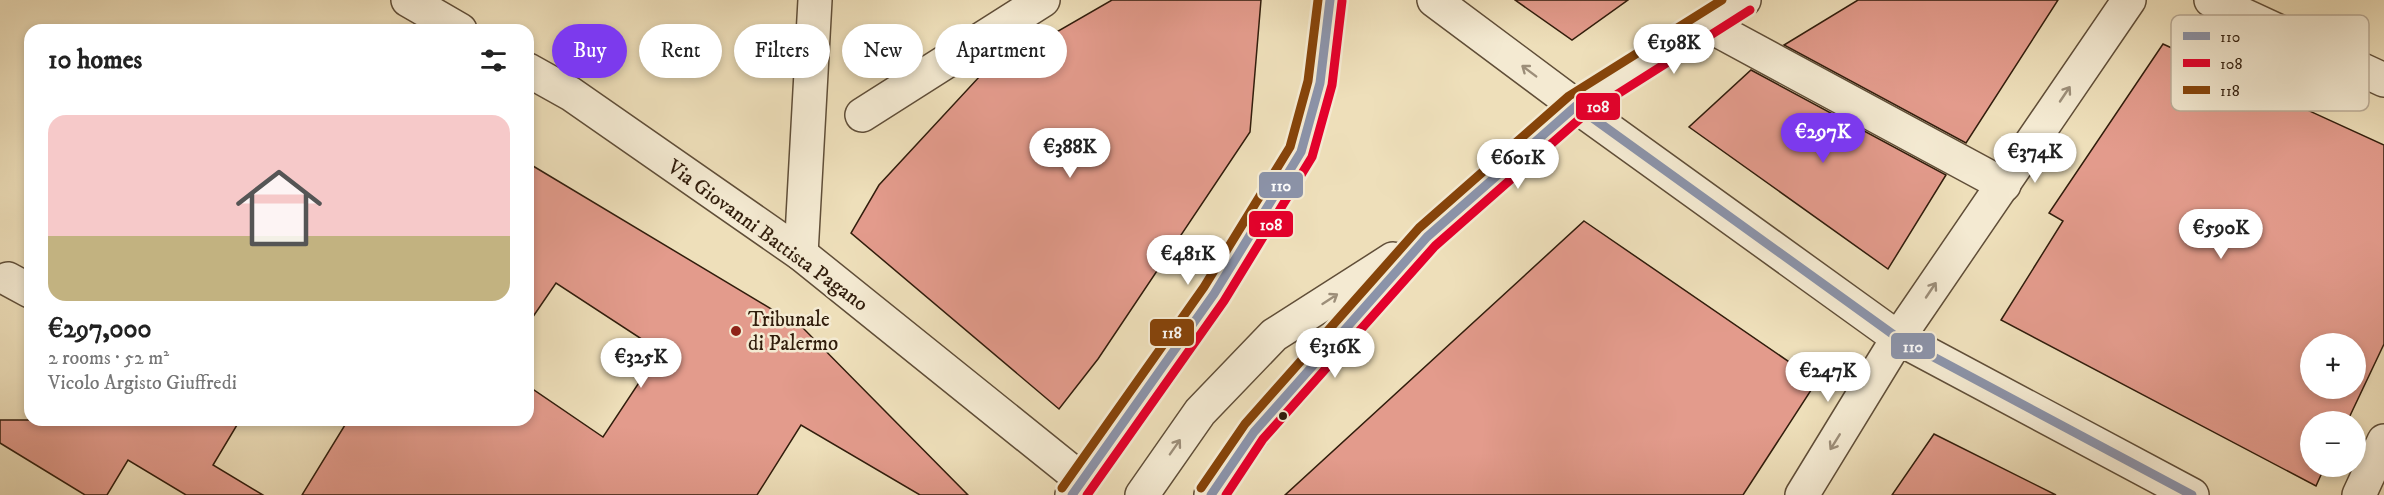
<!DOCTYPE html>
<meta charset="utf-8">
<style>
:root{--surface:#fff;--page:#f2f2f2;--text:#222;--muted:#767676;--line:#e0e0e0;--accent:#7c3aed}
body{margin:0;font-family:"IM FELL DW Pica",serif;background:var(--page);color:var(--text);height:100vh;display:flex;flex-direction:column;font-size:22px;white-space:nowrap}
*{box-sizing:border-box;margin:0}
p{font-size:20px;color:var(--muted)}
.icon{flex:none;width:33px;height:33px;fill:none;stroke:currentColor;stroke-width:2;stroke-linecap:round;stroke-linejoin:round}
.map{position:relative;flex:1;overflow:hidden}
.drawer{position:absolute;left:24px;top:24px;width:510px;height:402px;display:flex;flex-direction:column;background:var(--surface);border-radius:18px;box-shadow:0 3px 9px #0003}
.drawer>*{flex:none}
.guide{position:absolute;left:552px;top:24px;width:570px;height:54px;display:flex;gap:12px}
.tools{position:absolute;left:2300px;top:333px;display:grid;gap:12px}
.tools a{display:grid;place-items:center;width:66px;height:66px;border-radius:50%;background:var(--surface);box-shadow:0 3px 9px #0003;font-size:30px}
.price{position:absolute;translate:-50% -51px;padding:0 14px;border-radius:21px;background:#fff;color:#222;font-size:20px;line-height:39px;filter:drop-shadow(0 2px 3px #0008)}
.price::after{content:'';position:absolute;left:50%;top:36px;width:18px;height:14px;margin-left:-9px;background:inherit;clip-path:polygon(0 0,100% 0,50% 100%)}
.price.selected{background:var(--accent);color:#fff}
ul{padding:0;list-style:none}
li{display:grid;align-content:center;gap:12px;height:318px;padding:0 24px}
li+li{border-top:2px solid var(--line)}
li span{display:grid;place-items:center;height:186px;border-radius:18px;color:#555}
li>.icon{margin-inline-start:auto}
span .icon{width:108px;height:108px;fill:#fffc;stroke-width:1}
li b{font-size:26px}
h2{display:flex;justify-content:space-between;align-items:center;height:72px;padding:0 24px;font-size:26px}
.tag{padding:0 21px;border-radius:27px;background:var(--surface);box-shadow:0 3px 9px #0003;font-size:21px;line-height:54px}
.tag.selected{background:var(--accent);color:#fff}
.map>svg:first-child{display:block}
</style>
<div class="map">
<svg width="2384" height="495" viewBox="0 0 2384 495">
<rect width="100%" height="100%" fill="#eedfba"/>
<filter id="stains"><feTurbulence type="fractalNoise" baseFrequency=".00333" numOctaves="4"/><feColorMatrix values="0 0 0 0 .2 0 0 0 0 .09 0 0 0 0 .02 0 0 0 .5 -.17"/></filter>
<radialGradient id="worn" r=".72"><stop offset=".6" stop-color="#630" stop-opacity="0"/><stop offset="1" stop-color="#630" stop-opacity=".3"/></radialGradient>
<g fill="#e39b8c" stroke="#311d0c" stroke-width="1.5" fill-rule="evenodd">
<path d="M1112 0H1261L1250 132 1098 359 1059 409 851 233 879 185 980 76Z"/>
<path d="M1515 0H1628L1572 40Z"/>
<path d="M1858 0H2058L1966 143 1784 45Z"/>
<path d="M2163 44 2384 145V344L2347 422H2310V466H2325L2316 486 2001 320 2063 221 2049 213ZM2310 344H2355V388H2310Z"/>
<path d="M1751 70 1946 175 1888 269 1689 127Z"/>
<path d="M528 163 803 328 968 495H920L801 425 757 495H302L348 420H528V386L603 437 660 351 556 283 528 324Z"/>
<path d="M1584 221 1817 381 1743 495H1285Z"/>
<path d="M0 420H240L213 465 263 495H186L128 460 107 495H85L0 443Z"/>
<path d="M1934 434 2056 495H1892Z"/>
</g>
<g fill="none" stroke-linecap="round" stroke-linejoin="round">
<defs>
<g id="minor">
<path d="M408 0 460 30"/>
<path d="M1434 0 1576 106 1898 338 2192 495"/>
<path d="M2211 0 2384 80"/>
<path d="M1706 24 2004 185"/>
<path d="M528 70 571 94 801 254 1082 480"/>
<path d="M862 115 1043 0"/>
<path d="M801 254 815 0"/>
<path d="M8 279 30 291"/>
<path d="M1072 495 1214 294 1301 152 1320 83 1330 0"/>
<path d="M1142 495 1200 412 1274 335 1393 259"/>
<path d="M1211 495 1254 432 1427 237 1576 106 1744 0"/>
<path d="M1802 495 1898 338 2129 0"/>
<path d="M2359 495 2384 441"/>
</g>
</defs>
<use href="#minor" stroke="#604e38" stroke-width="36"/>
<use href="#minor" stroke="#f4ead2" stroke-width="33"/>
<defs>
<g id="bus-1">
<path d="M1072 495 1214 294 1301 152 1320 83 1330 0"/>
<path d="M1211 495 1254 432 1427 237 1576 106 1898 338 2192 495"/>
</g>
<g id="bus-2">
<path d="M1087 495 1224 301 1312 157 1332 85 1342 1"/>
<path d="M1226 495 1263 439 1435 246 1583 116 1750 10"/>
</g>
<g id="bus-3">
<path d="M1062 488 1204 287 1290 147 1308 81 1318 0"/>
<path d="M1201 488 1245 424 1419 228 1569 96 1722 0"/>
</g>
</defs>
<use href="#bus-1" stroke="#f4ead2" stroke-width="14"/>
<use href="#bus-2" stroke="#f4ead2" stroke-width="14"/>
<use href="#bus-3" stroke="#f4ead2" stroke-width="14"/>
<use href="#bus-1" stroke="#8b93a9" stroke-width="9"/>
<use href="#bus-2" stroke="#e4002b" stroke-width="9"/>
<use href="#bus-3" stroke="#86440a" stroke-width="9"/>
</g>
<defs><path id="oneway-shaft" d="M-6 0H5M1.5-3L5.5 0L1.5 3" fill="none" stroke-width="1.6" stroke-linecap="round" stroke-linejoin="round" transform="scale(1.5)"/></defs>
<g stroke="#9c8e79">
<use href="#oneway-shaft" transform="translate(1529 71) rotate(-143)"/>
<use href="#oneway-shaft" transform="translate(2065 94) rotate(-56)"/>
<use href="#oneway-shaft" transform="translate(1931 290) rotate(-56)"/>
<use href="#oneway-shaft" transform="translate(1330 299) rotate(-33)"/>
<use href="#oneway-shaft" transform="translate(1835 442) rotate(122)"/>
<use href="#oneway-shaft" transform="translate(1175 447) rotate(-55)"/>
</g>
<circle fill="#8f2418" stroke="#f4ead2" stroke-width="2" cx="736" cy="331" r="6"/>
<circle fill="#311d0c" stroke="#f4ead2" stroke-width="2" cx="1283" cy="416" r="5"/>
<g text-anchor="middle" stroke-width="5" stroke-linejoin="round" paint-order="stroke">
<g font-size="21" fill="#311d0c" stroke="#f4ead2">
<text transform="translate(768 235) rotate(36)" y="7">Via Giovanni Battista Pagano</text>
</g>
<g font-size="21" fill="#311d0c" stroke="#f4ead2" text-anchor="start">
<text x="748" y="326">Tribunale<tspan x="748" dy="24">di Palermo</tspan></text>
</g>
</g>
<rect x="2171" y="15" width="198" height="96" rx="9" fill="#f4ead2" stroke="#baac97" stroke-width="1.5"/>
<rect x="2183" y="32" width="27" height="8" fill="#8b93a9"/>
<rect x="2183" y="59" width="27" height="8" fill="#e4002b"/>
<rect x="2183" y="86" width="27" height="8" fill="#86440a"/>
<g font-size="16" fill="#311d0c">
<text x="2220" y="42">110</text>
<text x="2220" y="69">108</text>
<text x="2220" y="96">118</text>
</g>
<g stroke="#f4ead2" stroke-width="2">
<rect x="1575" y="92" width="46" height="29" rx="6" fill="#e4002b"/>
<rect x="1258" y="171" width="46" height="28" rx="6" fill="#8b93a9"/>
<rect x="1248" y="210" width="46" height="28" rx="6" fill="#e4002b"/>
<rect x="1149" y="318" width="46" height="29" rx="6" fill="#86440a"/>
<rect x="1890" y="332" width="46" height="28" rx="6" fill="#8b93a9"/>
</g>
<g font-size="16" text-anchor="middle" font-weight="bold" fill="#fff">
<text x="1598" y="112">108</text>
<text x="1281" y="191">110</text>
<text x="1271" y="230">108</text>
<text x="1172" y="338">118</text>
<text x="1913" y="352">110</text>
</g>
<rect width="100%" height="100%" filter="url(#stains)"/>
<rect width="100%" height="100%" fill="url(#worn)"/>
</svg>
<div class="tools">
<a>+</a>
<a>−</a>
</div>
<b class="price" style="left:1674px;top:75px">€198K</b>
<b class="price selected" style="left:1823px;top:164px">€297K</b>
<b class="price" style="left:1070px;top:179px">€388K</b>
<b class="price" style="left:2035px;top:184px">€374K</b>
<b class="price" style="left:1518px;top:190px">€601K</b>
<b class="price" style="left:2221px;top:260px">€590K</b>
<b class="price" style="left:1188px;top:286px">€481K</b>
<b class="price" style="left:1335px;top:379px">€316K</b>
<b class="price" style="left:641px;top:389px">€325K</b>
<b class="price" style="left:1828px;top:403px">€247K</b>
<div class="guide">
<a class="tag selected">Buy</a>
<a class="tag">Rent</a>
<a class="tag">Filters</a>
<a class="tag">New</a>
<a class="tag">Apartment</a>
</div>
<section class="drawer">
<h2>10 homes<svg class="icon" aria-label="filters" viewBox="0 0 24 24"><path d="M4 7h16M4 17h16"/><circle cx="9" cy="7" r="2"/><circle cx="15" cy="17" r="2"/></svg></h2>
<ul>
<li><span style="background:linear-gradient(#f6c9c9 65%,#c2b280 0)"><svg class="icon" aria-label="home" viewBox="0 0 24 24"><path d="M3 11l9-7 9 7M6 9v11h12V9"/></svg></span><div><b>€297,000</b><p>2 rooms · 52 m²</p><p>Vicolo Argisto Giuffredi</p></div></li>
</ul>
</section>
</div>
